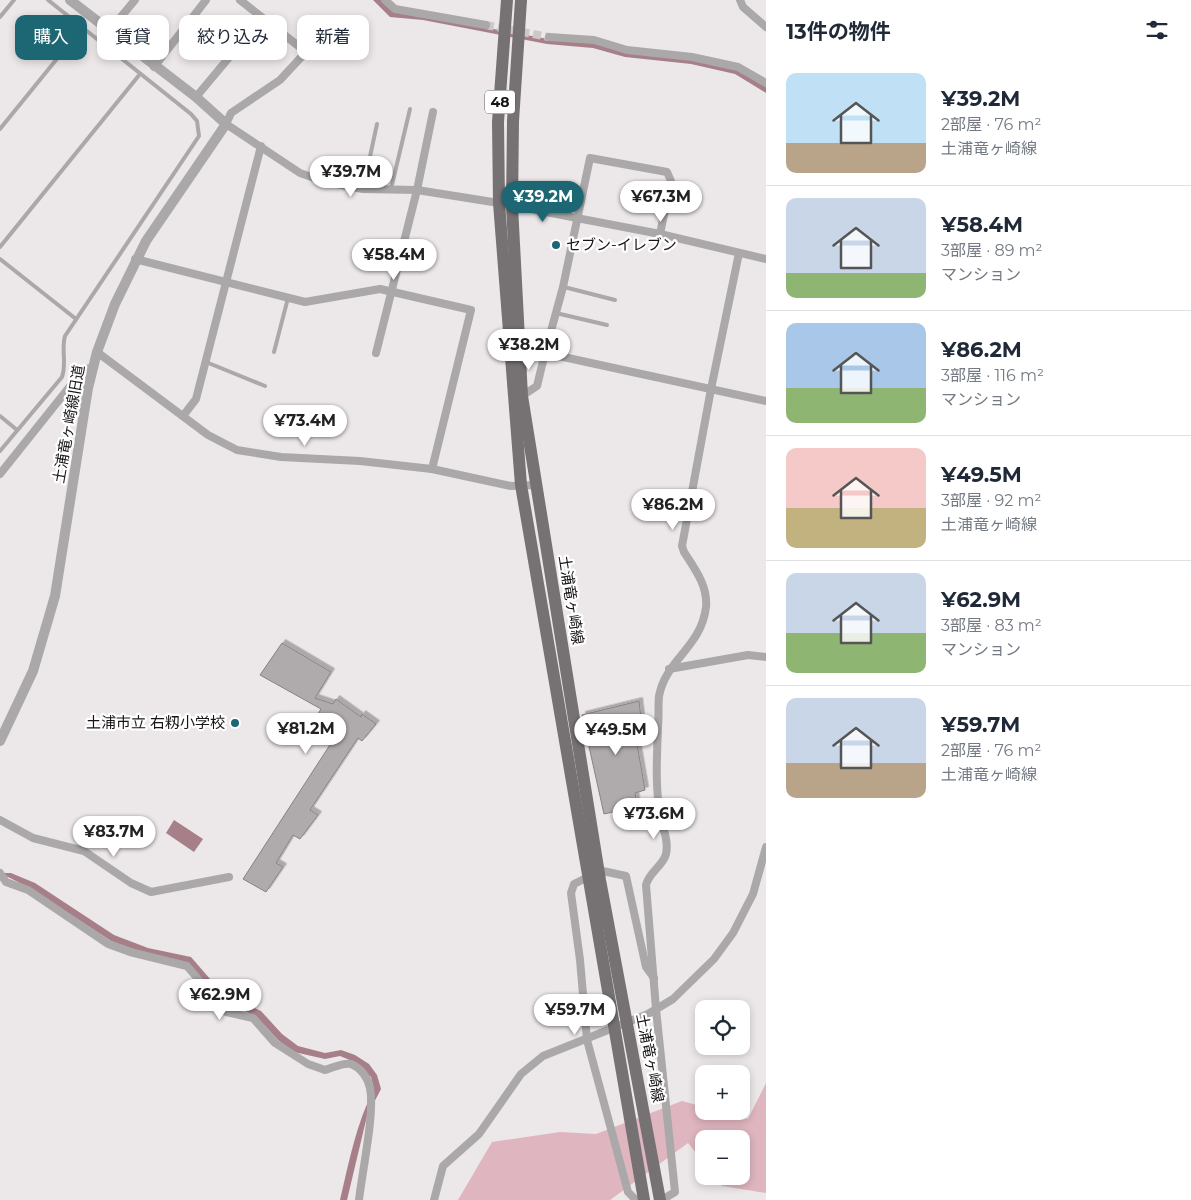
<!DOCTYPE html>
<html lang="ja">
<meta charset="utf-8">
<style>
:root{--surface:#fff;--page:#f2f2f3;--text:#1f2937;--muted:#747a83;--line:#e0e1e3;--accent:#1d6673}
body{margin:0;font-family:Montserrat,"Noto Sans JP",sans-serif;background:var(--page);color:var(--text);height:100vh;display:flex;flex-direction:column;font-size:19px;white-space:nowrap}
*{box-sizing:border-box;margin:0}
p{font-size:16px;color:var(--muted)}
.icon{flex:none;width:28px;height:28px;fill:none;stroke:currentColor;stroke-width:2;stroke-linecap:round;stroke-linejoin:round}
.map{position:relative;flex:1;overflow:hidden}
.panel{display:flex;flex-direction:column;background:var(--surface);width:425px}
.panel>*{flex:none}
.guide{position:absolute;left:15px;top:15px;width:475px;height:45px;display:flex;gap:10px}
.tools{position:absolute;left:695px;top:1000px;display:grid;gap:10px}
.tools a{display:grid;place-items:center;width:55px;height:55px;border-radius:10px;background:var(--surface);box-shadow:0 2px 8px #0003;font-size:25px}
.price{position:absolute;translate:-50% -42px;padding:0 11px;border-radius:18px;background:#fff;color:#222;font-size:16px;line-height:32px;filter:drop-shadow(0 1px 2px #0008)}
.price::after{content:'';position:absolute;left:50%;top:30px;width:15px;height:11px;margin-left:-8px;background:inherit;clip-path:polygon(0 0,100% 0,50% 100%)}
.price.selected{background:var(--accent);color:#fff}
ul{padding:0;list-style:none}
li{display:flex;align-items:center;gap:15px;height:125px;padding:0 20px}
li+li{border-top:1px solid var(--line)}
li span{display:grid;place-items:center;flex:none;width:140px;height:100px;border-radius:10px;color:#555}
li>.icon{margin-inline-start:auto}
span .icon{width:60px;height:60px;fill:#fffc;stroke-width:1}
li b{font-size:21px}
h2{display:flex;justify-content:space-between;align-items:center;height:60px;padding:0 20px;font-size:21px}
.pill{padding:0 18px;border-radius:10px;background:var(--surface);box-shadow:0 2px 8px #0003;font-size:18px;line-height:45px}
.pill.selected{background:var(--accent);color:#fff}
main{display:flex;flex:1;min-height:0}
.map>svg:first-child{display:block}
</style>
<main>
<div class="map">
<svg width="766" height="1200" viewBox="0 0 766 1200">
<defs>
<filter id="shadow"><feDropShadow dx="3.5" dy="-3.5" stdDeviation="0" flood-color="#0004"/></filter>
</defs>
<rect width="100%" height="100%" fill="#ece7e8"/>
<path fill="#dfb5bf" d="M766 1083V1193L722 1186 714 1176H741V1139H704V1163L688 1143 610 1200H458L492 1142 560 1132 596 1134 682 1101 704 1107V1111H719L748 1119Z"/>
<g fill="#a77f89">
<path d="M373 0H381L387 6 424 16 548 39 594 43 692 59 736 69 766 87V93L735 74 691 64 625 57 593 48 547 44 423 20 390 17Z"/>
<path d="M174 820 203 839 194 852 166 833Z"/>
<path d="M0 873H11L35 883 114 935 148 948 191 957 223 994 261 1011 282 1034 298 1046 325 1053 341 1050 355 1055 369 1064 377 1075 381 1089 367 1116 347 1200H340C349 1162 356 1124 374 1089L371 1077 352 1061 340 1056 325 1059 294 1052 278 1040 256 1016 219 1000 188 963 147 954 111 941 30 888Z"/>
</g>
<g fill="#afaaab" stroke="#878384" filter="url(#shadow)">
<path d="M282 643 331 672 315 698 333 704 336 699 361 717 362 714 376 724 362 741 358 738 310 810 318 815 300 839 293 835 276 863 283 867 266 892 243 879 337 734 314 720 321 709 260 675Z"/>
<path d="M639 701 641 718 633 721 645 790 635 793 637 807 604 814 582 715Z"/>
</g>
<g fill="none" stroke-linecap="round" stroke-linejoin="round">
<path stroke="#ccc8c8" stroke-width="8" stroke-dasharray="8 4" stroke-linecap="butt" d="M486 25 549 37"/>
<g stroke="#aaa8a8" stroke-width="4">
<path d="M0 17 14 0"/>
<path d="M0 129 82 28"/>
<path d="M363 189 377 124"/>
<path d="M391 189 410 109"/>
<path d="M0 247 140 74"/>
<path d="M0 259 76 319"/>
<path d="M564 287 615 300"/>
<path d="M556 313 607 325"/>
<path d="M274 352 288 298"/>
<path d="M206 362 265 386"/>
<path d="M0 416 17 430"/>
<path d="M0 451 62 377C67 363 61 350 65 336L199 136 197 121 191 114 48 0"/>
</g>
<g stroke="#aaa8a8" stroke-width="8">
<path d="M240 0 306 52 280 80 231 113 226 124 300 173 326 182 363 189 417 190 499 203 660 234 766 259"/>
<path d="M385 0 395 9 486 25"/>
<path d="M740 0 743 7 766 27"/>
<path d="M109 31 135 0"/>
<path d="M549 37 594 40 627 50 692 57 738 67 766 83"/>
<path d="M154 67 206 0"/>
<path d="M196 97 262 18"/>
<path d="M660 234 671 181 667 172 590 158 563 287 545 353 766 401"/>
<path d="M135 259 305 302 380 289 471 310 432 469"/>
<path d="M97 352 208 435 237 450 281 457 360 461 432 469 511 486 535 485"/>
<path d="M376 353 417 190 433 112"/>
<path d="M522 396 537 386 545 353"/>
<path d="M183 416 196 399 261 146"/>
<path d="M0 474 83 370 93 367"/>
<path d="M669 669 748 655 766 657"/>
<path d="M0 820 33 838 84 851 131 883 151 892 229 877"/>
<path d="M598 870 626 876 646 967 654 978"/>
<path d="M0 873 6 882 28 890 108 944 130 952 187 966 226 1012 253 1018 275 1043 308 1064 325 1070C333 1068 343 1062 351 1064 361 1068 368 1078 370 1088 375 1113 362 1172 359 1200"/>
<path d="M588 877 574 884 571 893 580 960 587 1040 628 1192 636 1200"/>
<path d="M434 1200 443 1166 479 1134 521 1074 543 1056 648 1014 673 999 714 959 733 933 753 894 766 847"/>
<path d="M662 1200 675 1192 656 1009 646 885C649 872 663 866 666 854 669 840 662 827 660 814 655 785 657 756 658 727 659 717 658 706 659 696 666 659 701 648 706 607 708 586 695 569 684 552L682 546 711 389 739 253"/>
</g>
<path stroke="#aaa8a8" stroke-width="10" d="M0 741 33 671 55 596 88 388 97 352 115 304 146 241 226 124 196 97 70 0"/>
<g stroke="#767273" stroke-width="12">
<path d="M507 0 498 122 499 203 521 485 644 1200"/>
<path d="M521 0 513 121 512 206 522 396 600 880 660 1200"/>
</g>
</g>
<g fill="#1d6673" stroke="#fff" stroke-width="2">
<circle cx="556" cy="245" r="5"/>
<circle cx="235" cy="723" r="5"/>
</g>
<g text-anchor="middle" stroke-width="4.5" stroke-linejoin="round" paint-order="stroke">
<rect fill="#fff" stroke="#5d5b5b" stroke-width="1" x="485" y="90.5" width="30" height="23" rx="4"/>
<g font-size="14" font-weight="bold" fill="#171515">
<text x="500" y="107">48</text>
</g>
<g font-size="15" fill="#171515" stroke="#fff" text-anchor="start">
<text x="566" y="250">セブン-イレブン</text>
<text x="225" y="728" text-anchor="end">土浦市立 右籾小学校</text>
</g>
<g font-size="15" fill="#171515" stroke="#fff">
<text transform="translate(69 424) rotate(-80)" y="5">土浦竜ヶ崎線旧道</text>
<text transform="translate(571 600) rotate(81)" y="5">土浦竜ヶ崎線</text>
<text transform="translate(650 1058) rotate(79)" y="5">土浦竜ヶ崎線</text>
</g>
</g>
</svg>
<div class="tools">
<a><svg class="icon" aria-label="locate" viewBox="0 0 24 24"><circle cx="12" cy="12" r="6"/><path d="M12 2v4M12 18v4M2 12h4M18 12h4"/></svg></a>
<a>+</a>
<a>−</a>
</div>
<b class="price" style="left:351px;top:198px">¥39.7M</b>
<b class="price selected" style="left:543px;top:223px">¥39.2M</b>
<b class="price" style="left:661px;top:223px">¥67.3M</b>
<b class="price" style="left:394px;top:281px">¥58.4M</b>
<b class="price" style="left:529px;top:371px">¥38.2M</b>
<b class="price" style="left:305px;top:447px">¥73.4M</b>
<b class="price" style="left:673px;top:531px">¥86.2M</b>
<b class="price" style="left:306px;top:755px">¥81.2M</b>
<b class="price" style="left:616px;top:756px">¥49.5M</b>
<b class="price" style="left:654px;top:840px">¥73.6M</b>
<b class="price" style="left:114px;top:858px">¥83.7M</b>
<b class="price" style="left:220px;top:1021px">¥62.9M</b>
<b class="price" style="left:575px;top:1036px">¥59.7M</b>
<div class="guide">
<a class="pill selected">購入</a>
<a class="pill">賃貸</a>
<a class="pill">絞り込み</a>
<a class="pill">新着</a>
</div>
</div>
<section class="panel">
<h2>13件の物件<svg class="icon" aria-label="filters" viewBox="0 0 24 24"><path d="M4 7h16M4 17h16"/><circle cx="9" cy="7" r="2"/><circle cx="15" cy="17" r="2"/></svg></h2>
<ul>
<li><span style="background:linear-gradient(#bfe0f5 70%,#b9a48a 0)"><svg class="icon" aria-label="home" viewBox="0 0 24 24"><path d="M3 11l9-7 9 7M6 9v11h12V9"/></svg></span><div><b>¥39.2M</b><p>2部屋 · 76 m²</p><p>土浦竜ヶ崎線</p></div></li>
<li><span style="background:linear-gradient(#c9d6e8 75%,#8fb573 0)"><svg class="icon" aria-label="home" viewBox="0 0 24 24"><path d="M3 11l9-7 9 7M6 9v11h12V9"/></svg></span><div><b>¥58.4M</b><p>3部屋 · 89 m²</p><p>マンション</p></div></li>
<li><span style="background:linear-gradient(#a9c7e8 65%,#8fb573 0)"><svg class="icon" aria-label="home" viewBox="0 0 24 24"><path d="M3 11l9-7 9 7M6 9v11h12V9"/></svg></span><div><b>¥86.2M</b><p>3部屋 · 116 m²</p><p>マンション</p></div></li>
<li><span style="background:linear-gradient(#f6c9c9 60%,#c2b280 0)"><svg class="icon" aria-label="home" viewBox="0 0 24 24"><path d="M3 11l9-7 9 7M6 9v11h12V9"/></svg></span><div><b>¥49.5M</b><p>3部屋 · 92 m²</p><p>土浦竜ヶ崎線</p></div></li>
<li><span style="background:linear-gradient(#c9d6e8 60%,#8fb573 0)"><svg class="icon" aria-label="home" viewBox="0 0 24 24"><path d="M3 11l9-7 9 7M6 9v11h12V9"/></svg></span><div><b>¥62.9M</b><p>3部屋 · 83 m²</p><p>マンション</p></div></li>
<li><span style="background:linear-gradient(#c9d6e8 65%,#b9a48a 0)"><svg class="icon" aria-label="home" viewBox="0 0 24 24"><path d="M3 11l9-7 9 7M6 9v11h12V9"/></svg></span><div><b>¥59.7M</b><p>2部屋 · 76 m²</p><p>土浦竜ヶ崎線</p></div></li>
</ul>
</section>
</main>
